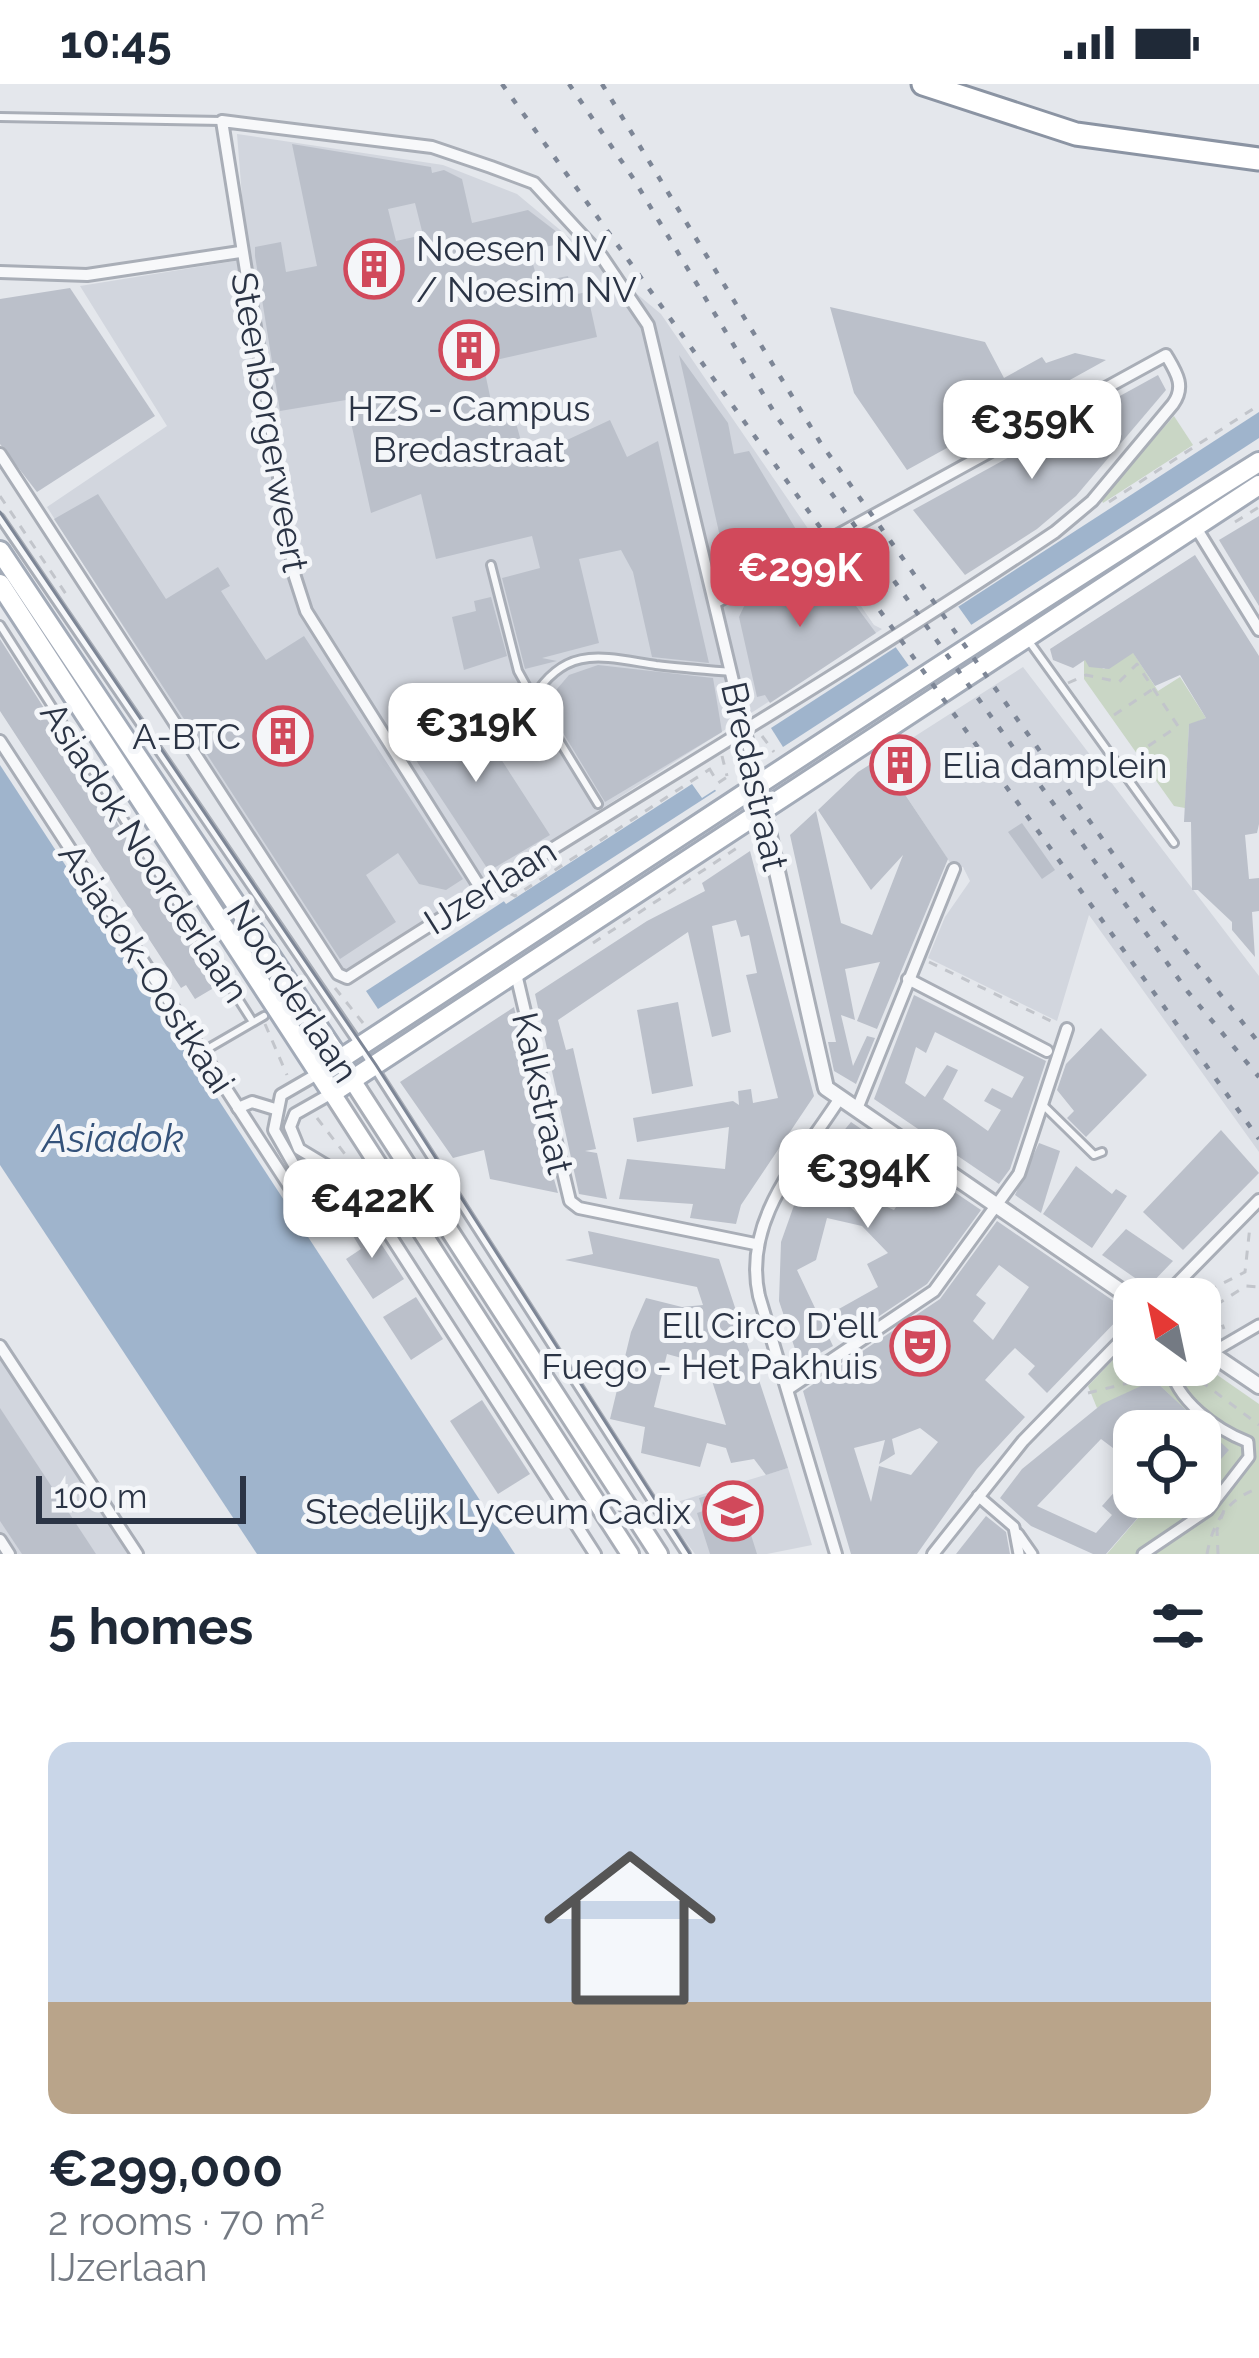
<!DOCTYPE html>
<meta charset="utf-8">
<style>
:root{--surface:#fff;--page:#f2f2f3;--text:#1f2937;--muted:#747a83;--line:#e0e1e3;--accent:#d1495b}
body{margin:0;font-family:Raleway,sans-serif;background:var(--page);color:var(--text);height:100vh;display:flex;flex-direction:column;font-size:45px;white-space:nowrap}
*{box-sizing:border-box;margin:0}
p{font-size:39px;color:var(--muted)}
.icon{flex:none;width:66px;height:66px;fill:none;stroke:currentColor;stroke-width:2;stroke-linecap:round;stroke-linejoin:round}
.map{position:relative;height:1470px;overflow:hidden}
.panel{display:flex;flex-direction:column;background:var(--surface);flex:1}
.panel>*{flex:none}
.needle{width:78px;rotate:327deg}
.controls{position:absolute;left:1113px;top:1194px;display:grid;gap:24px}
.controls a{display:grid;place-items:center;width:108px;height:108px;border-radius:24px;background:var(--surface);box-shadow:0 6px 18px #0003;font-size:60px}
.scale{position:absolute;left:36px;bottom:30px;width:210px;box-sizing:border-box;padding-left:12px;border:6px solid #2b3445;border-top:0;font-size:33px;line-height:42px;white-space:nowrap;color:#2b3445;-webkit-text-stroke:9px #f4f6f9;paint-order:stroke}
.price{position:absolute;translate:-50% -102px;padding:0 27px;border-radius:24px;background:#fff;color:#222;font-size:39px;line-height:78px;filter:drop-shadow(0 3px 6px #0008)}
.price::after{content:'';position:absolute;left:50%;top:72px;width:36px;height:27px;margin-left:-18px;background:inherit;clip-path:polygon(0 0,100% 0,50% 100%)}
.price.selected{background:var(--accent);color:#fff}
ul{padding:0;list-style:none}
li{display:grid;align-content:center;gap:24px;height:636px;padding:0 48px}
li+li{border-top:3px solid var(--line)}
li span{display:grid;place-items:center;height:372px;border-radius:24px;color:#555}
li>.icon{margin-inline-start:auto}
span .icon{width:216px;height:216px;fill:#fffc;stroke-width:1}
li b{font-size:51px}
h2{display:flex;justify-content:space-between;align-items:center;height:144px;padding:0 48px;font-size:51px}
.status{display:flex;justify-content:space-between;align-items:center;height:84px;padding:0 60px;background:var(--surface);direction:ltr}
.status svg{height:33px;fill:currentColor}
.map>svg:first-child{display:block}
</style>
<div class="status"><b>10:45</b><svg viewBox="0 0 49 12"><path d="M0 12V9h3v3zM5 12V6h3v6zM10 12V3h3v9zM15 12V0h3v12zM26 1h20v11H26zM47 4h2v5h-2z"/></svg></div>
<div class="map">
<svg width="1259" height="1470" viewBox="0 0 1259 1470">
<rect width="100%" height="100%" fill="#e4e7ec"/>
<g fill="#d2d6de">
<path d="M237 50 443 81 517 110 661 230 874 541 882 545 344 890 47 423 167 342 80 202 247 175Z"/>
<path d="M1023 583 1259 892V1068L1089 831 1057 937 928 874 945 833 970 797 963 783 951 780 881 674Z"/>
<path d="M0 1275 128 1470H0Z"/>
<path d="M788 1384 812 1461 767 1470H695L664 1428 677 1418Z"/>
</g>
<g fill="#c9d6c5">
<path d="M1174 332 1193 361 1103 419 1101 415Z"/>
<path d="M1132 567 1158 607 1180 593 1206 634 1189 641 1185 724 1174 722 1084 595V575L1104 585Z"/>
<path d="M1134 1254V1281L1200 1279 1259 1320V1470H1107L1156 1413H1171L1180 1421 1188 1413H1200V1399L1228 1366 1154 1296 1097 1324 1088 1302Z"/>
</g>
<g fill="#9fb4cc">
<path d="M1259 328V354L783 663 771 644Z"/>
<path d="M0 681 515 1470H257L0 1081Z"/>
<path d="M702 688 716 707 378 925 366 907Z"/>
</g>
<g fill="#e4e7ec">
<path d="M955 518 975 546 912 586 892 558Z"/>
<path d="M702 683 716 705 702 714 692 700 506 820 503 816 611 746 610 741Z"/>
</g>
<g fill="#bbc0ca" fill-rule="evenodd">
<path d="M292 60 431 83 432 89 444 86 462 95 472 139 528 126 570 158 529 166 538 198 568 192 572 211 587 208 597 253 483 279 491 317 509 314 526 375 610 336 627 373 658 357 709 579 652 573 633 488 621 466 579 475 599 559 542 574 557 577 525 585 502 494 540 484 532 452 436 475 421 410 371 429 346 316 280 327 255 172V163L281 158 286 188 317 182ZM415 119 423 151 396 157 388 125Z"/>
<path d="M70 204 155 332 37 408 0 360V215Z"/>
<path d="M830 223 985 258 1004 294 1042 273 1046 279 1075 269 1106 276 907 386 854 309Z"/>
<path d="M679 271 728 339 734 370 749 367 797 447 737 480 725 475Z"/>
<path d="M1158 291 1166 306 1076 412 1037 445 965 491 913 426Z"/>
<path d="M98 410 166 515 218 483 230 502 221 507 266 576 304 552 463 795 446 806 419 800 398 769 366 791 396 838 340 875 54 435Z"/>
<path d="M1259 432V522L1219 456Z"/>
<path d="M1195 471 1259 572V740L1257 749 1245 751 1249 795 1259 794V827L1252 828 1255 873 1232 846V838L1198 806H1192L1191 738H1184L1189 640 1206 634 1180 591 1155 602 1133 569 1109 585 1089 583 1085 576 1073 584 1053 576 1050 565Z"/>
<path d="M822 476 876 549 770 619 765 611 757 613 739 533 746 518Z"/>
<path d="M491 513 507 572 464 586 452 533 476 527 474 517Z"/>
<path d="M0 555 211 886 217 902 195 915 186 901 181 904 0 627Z"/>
<path d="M598 581 713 594 722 648 605 718 545 619 569 591Z"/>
<path d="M457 607 550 751 489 787 404 658 448 629 439 616Z"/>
<path d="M901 661 918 688 898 700 948 775 877 945 857 937 880 878 845 885 855 936 841 931 853 982 867 952 875 954 856 1000 834 987 828 958H836L790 751 816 727 841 839 872 851 903 771 871 806 818 726 858 688Z"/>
<path d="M1022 739 1055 786 1042 795 1008 748Z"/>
<path d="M750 767 814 1012 741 1121 736 1140 690 1134 693 1120 619 1115 627 1075 725 1085 729 1043 637 1058 633 1034 733 1017 739 1021 738 1007 751 1005 753 1019 778 1014 746 891 757 889 749 851 741 853 736 836 712 842 731 948 712 953 688 848 558 936 566 966 573 964 596 1065 585 1067 597 1069 607 1115 579 1110 535 910 647 837 705 807 702 799Z"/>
<path d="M914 911 1046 977 1010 1085 999 1100 874 1015ZM935 948 1024 993 1012 1014 992 1004 984 1017 1001 1026 988 1047 943 1015 958 986 947 981 925 1013 905 999 916 963 926 969Z"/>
<path d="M678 918 693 1002 652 1010 637 926Z"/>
<path d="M514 923 554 1095 558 1109 490 1095 484 1066 453 1074 400 998Z"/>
<path d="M1101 944 1147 991 1086 1053 1067 1034 1074 1027 1057 1006 1066 980Z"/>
<path d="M851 1038 981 1126 927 1200 851 1251 837 1226 878 1203 867 1180 888 1169 862 1142 827 1134 816 1176 797 1186 833 1262 800 1280 779 1217 781 1158 803 1096ZM857 1073 906 1108 894 1126 876 1118 865 1136 841 1115 849 1106 839 1097Z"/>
<path d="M1221 1046 1259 1089 1183 1166 1143 1128Z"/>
<path d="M1039 1059 1060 1067 1041 1129 1015 1111Z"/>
<path d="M1076 1082 1112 1110 1116 1105 1127 1112 1092 1164 1043 1130Z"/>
<path d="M363 1132 404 1195 373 1215 346 1175 361 1165 347 1142Z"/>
<path d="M997 1137 1121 1222 1123 1230 1047 1309 1028 1290 1035 1282 1015 1264 1008 1271 985 1296 1025 1333 977 1385 917 1470H851L803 1307 940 1215ZM999 1181 1029 1203 993 1256 973 1237 986 1219 976 1211ZM920 1344 938 1358 911 1391 879 1382 871 1418 854 1364 885 1356 879 1380 895 1370 892 1355Z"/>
<path d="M1126 1145 1173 1177 1148 1203 1102 1171Z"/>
<path d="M588 1147 719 1175 788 1384 766 1391 754 1375 731 1379 726 1364 707 1359 700 1383 641 1369 645 1343 610 1335 631 1248 646 1214 682 1223 703 1221 697 1203 565 1176 593 1170ZM667 1270 707 1281 726 1341 654 1323Z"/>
<path d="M416 1213 443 1255 411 1276 383 1233Z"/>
<path d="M1154 1296 1229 1366 1200 1399V1347H1154L1141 1335 1113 1364 1101 1355 1037 1422 1096 1449 1112 1431 1102 1422 1118 1404 1127 1411 1134 1403V1413H1156L1106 1470H1093L1031 1442 1000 1414 1022 1385 1102 1320Z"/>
<path d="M482 1316 530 1390 498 1410 450 1337Z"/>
<path d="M0 1324 96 1470H22L0 1437Z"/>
<path d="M736 1403 757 1470H710L697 1429 703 1427 699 1414Z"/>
<path d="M986 1432 1006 1448 1010 1470H956Z"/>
</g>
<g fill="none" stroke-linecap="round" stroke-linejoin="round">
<defs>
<g id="service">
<path d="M0 33 222 37"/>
<path d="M0 434 360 962 686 1470"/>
<path d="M491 481 518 587 533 614"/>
<path d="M0 541 251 935"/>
<path d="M1028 556 1174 759"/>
<path d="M598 720 533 614C566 560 603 573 656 581 681 584 707 586 732 588"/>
<path d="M202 968 264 932"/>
<path d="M1042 1020 1094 1071 1102 1068"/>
</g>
<g id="pedestrian">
<path d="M1211 1269 1259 1241"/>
<path d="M978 1412 1014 1443 1019 1470"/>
<path d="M1018 1450 1032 1470"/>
<path d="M1143 1470 1208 1426 1249 1373 1248 1358C1217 1346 1175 1316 1170 1281"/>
</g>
<g id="minor">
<path d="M0 188 87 191 240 168"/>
<path d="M0 370 338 890 347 894C581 743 822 604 1055 448L1092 417 1173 320C1186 302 1176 288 1166 271L716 518"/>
<path d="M1195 442 1259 546"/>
<path d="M0 657 295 1111 313 1114 326 1109 333 1087"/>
<path d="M481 805 306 527 295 493 222 37 432 63 491 83 534 99 602 173 648 241 758 702"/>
<path d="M516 890 570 1117 579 1124 755 1160"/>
<path d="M908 895 1047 967"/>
<path d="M319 989 281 1011 274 1046 294 1081 366 1116"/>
<path d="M332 1009 295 1030 290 1043 299 1065 357 1100 595 1470"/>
<path d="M238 1024 252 1018 275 1025"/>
<path d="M857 1025 954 785"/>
<path d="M1162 1215 1259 1116"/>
<path d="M0 1262 137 1470"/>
<path d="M788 1305 934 1207 1019 1090 1067 945"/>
<path d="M0 1456 9 1470"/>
<path d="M836 1470 759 1212C742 1135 801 1075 840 1014"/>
<path d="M933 1470 1023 1357 1134 1243"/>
</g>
<g id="tertiary">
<path d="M764 730 826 1004 1134 1216"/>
<path d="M1200 1262 1259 1302"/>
</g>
<g id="secondary">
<path d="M352 996 659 1470"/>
<path d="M332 1009 630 1470"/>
</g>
<g id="primary">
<path d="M0 467 344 982"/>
<path d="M0 500 332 1009 1259 401"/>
<path d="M319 989C632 785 943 576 1259 378"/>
</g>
<path id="motorway" d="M923 0 1076 50 1259 75"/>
</defs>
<use href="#service" stroke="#a9aeb7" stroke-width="12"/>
<use href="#pedestrian" stroke="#a9aeb7" stroke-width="15"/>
<use href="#minor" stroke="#a9aeb7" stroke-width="16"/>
<use href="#tertiary" stroke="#a9aeb7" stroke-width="20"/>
<use href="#secondary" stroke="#a9aeb7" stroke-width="22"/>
<use href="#primary" stroke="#a3abb8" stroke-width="24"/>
<use href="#motorway" stroke="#8b94a3" stroke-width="27"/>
<g stroke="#c2c5cb" stroke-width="3" stroke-dasharray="9 9" stroke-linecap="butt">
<path d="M0 412 66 510"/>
<path d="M1109 418 1259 321"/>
<path d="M1235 438 1259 423"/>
<path d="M1068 599 1086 591 1119 598 1137 580 1178 642 1138 669"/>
<path d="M1114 631 1153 605"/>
<path d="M762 652 774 668"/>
<path d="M722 672 727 692"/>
<path d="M709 684 718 699 727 693"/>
<path d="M509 809 515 812 710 685"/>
<path d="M593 859 740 762"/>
<path d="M929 878 1055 939"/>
<path d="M335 904 363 939"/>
<path d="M265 940 287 991"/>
<path d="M317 1034 355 1083"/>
<path d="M1192 1215 1245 1188 1250 1142"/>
<path d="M1200 1217 1215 1222 1224 1245"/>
<path d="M1216 1221 1246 1202 1259 1203"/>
<path d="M1185 1285 1195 1281"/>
<path d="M1186 1286 1259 1341"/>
<path d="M1088 1309 1160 1291"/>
<path d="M1207 1470C1213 1438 1227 1415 1259 1404"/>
<path d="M1218 1470 1217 1446 1224 1426"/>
</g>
<use href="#service" stroke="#f7f8fa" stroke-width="6"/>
<use href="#pedestrian" stroke="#f7f8fa" stroke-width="9"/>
<use href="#minor" stroke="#f7f8fa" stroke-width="10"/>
<use href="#tertiary" stroke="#f7f8fa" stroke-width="14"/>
<use href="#secondary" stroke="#fff" stroke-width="16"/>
<use href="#primary" stroke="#fff" stroke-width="18"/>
<use href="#motorway" stroke="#fff" stroke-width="21"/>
<path stroke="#7d8696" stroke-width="3" d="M0 428 376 981 690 1470"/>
<g stroke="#7d8696" stroke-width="4.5" stroke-dasharray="6 12" stroke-linecap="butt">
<path d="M502 0 1259 1055"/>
<path d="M569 0 633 94 777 333 1188 908 1259 993"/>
<path d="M602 0 820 358 1153 826 1259 959"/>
</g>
</g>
<defs>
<symbol id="building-ring" viewBox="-11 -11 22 22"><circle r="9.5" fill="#f4f6f9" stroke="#d1495b" stroke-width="1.5"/><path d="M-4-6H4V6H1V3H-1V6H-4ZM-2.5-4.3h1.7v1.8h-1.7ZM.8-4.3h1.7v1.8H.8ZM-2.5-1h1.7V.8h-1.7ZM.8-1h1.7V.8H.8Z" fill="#d1495b"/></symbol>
<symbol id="theatre-ring" viewBox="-11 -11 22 22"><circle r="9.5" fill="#f4f6f9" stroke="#d1495b" stroke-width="1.5"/><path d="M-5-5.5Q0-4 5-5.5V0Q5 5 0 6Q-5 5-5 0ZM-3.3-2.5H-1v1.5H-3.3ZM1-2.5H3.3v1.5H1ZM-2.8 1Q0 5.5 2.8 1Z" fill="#d1495b"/></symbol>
<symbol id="school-ring" viewBox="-11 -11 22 22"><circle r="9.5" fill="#f4f6f9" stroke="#d1495b" stroke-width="1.5"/><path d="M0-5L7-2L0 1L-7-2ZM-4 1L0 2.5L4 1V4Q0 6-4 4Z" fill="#d1495b"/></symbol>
</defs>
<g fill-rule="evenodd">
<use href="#building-ring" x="341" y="152" width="66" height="66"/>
<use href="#building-ring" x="436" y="233" width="66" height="66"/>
<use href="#building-ring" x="250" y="619" width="66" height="66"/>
<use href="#building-ring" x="867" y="648" width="66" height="66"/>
<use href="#theatre-ring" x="887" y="1229" width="66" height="66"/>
<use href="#school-ring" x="700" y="1394" width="66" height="66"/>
</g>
<g text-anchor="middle" stroke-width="10" stroke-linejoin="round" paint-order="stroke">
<g font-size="36" fill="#2b3445" stroke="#f4f6f9" text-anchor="end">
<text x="416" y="177" text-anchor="start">Noesen NV<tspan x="416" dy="41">/ Noesim NV</tspan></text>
<text x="469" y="337" text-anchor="middle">HZS - Campus<tspan x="469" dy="41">Bredastraat</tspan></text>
<text x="241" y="665">A-BTC</text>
<text x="942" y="694" text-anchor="start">Elia damplein</text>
<text x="878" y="1254">Ell Circo D'ell<tspan x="878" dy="41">Fuego - Het Pakhuis</tspan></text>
<text x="691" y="1440">Stedelijk Lyceum Cadix</text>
</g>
<g font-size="36" fill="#2b3445" stroke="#f4f6f9">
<text transform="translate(270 338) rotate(80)" y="13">Steenborgerweert</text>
<text transform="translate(755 692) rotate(77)" y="13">Bredastraat</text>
<text transform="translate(145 768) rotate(57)" y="13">Asiadok Noorderlaan</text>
<text transform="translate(490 802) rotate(-32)" y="13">IJzerlaan</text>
<text transform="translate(147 884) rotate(57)" y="13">Asiadok-Oostkaai</text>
<text transform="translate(293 907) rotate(57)" y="13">Noorderlaan</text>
<text transform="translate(543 1009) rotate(77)" y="13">Kalkstraat</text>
</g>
<g font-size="39" font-style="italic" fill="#34527a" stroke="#f4f6f9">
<text x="113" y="1068">Asiadok</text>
</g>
</g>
</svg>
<div class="controls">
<a><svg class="needle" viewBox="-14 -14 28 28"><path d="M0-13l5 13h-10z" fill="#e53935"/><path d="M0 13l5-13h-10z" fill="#747a83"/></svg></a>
<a><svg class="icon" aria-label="locate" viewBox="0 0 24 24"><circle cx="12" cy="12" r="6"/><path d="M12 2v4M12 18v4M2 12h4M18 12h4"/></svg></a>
</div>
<div class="scale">100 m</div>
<b class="price" style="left:1032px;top:398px">€359K</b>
<b class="price selected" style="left:800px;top:546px">€299K</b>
<b class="price" style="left:476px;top:701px">€319K</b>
<b class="price" style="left:868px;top:1147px">€394K</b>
<b class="price" style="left:372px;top:1177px">€422K</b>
</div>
<section class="panel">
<h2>5 homes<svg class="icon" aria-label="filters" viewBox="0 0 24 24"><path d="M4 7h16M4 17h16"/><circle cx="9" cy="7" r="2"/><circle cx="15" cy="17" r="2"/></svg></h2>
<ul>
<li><span style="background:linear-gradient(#c9d6e8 70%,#b9a48a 0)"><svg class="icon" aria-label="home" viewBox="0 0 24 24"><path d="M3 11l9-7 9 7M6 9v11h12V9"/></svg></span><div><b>€299,000</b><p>2 rooms · 70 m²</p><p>IJzerlaan</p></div></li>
</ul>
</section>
